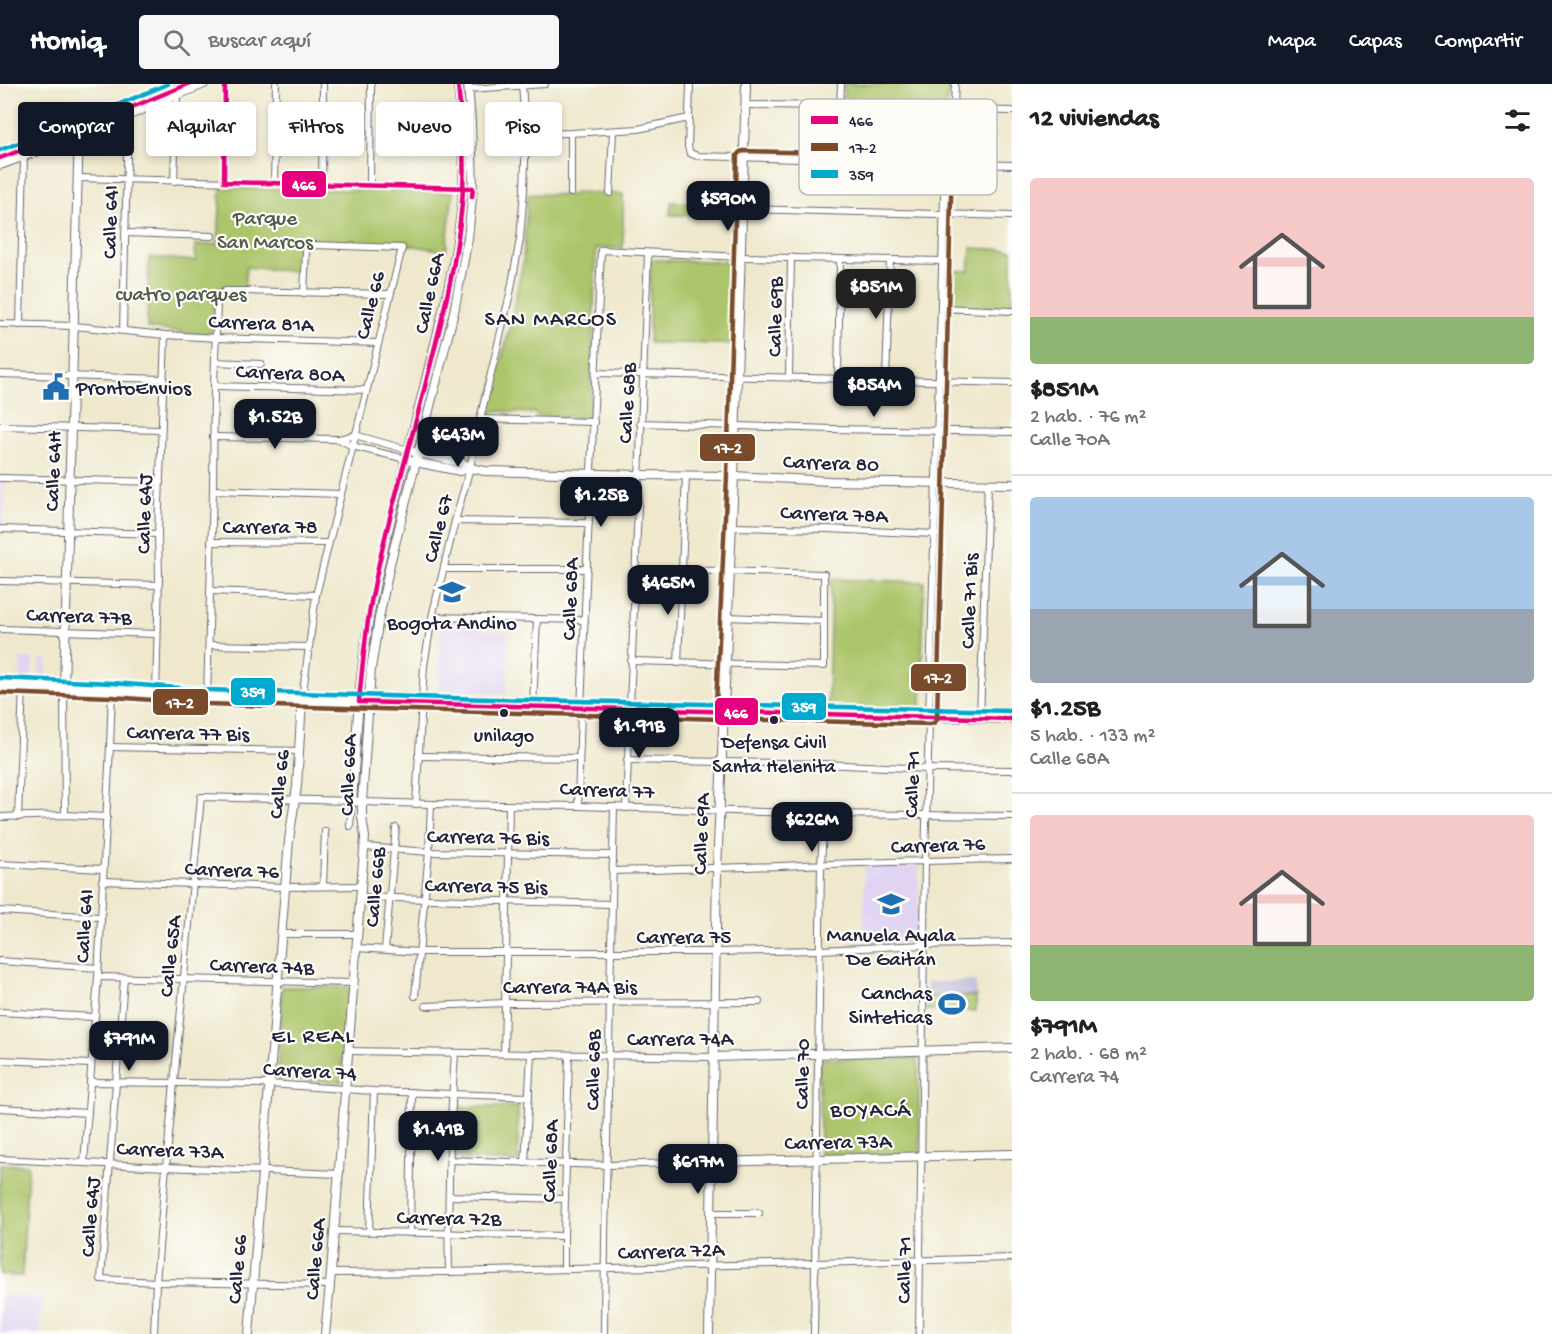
<!DOCTYPE html>
<html lang="es">
<meta charset="utf-8">
<style>
:root{--surface:#fff;--page:#f6f6f6;--text:#202124;--muted:#757577;--line:#e0e0e0;--accent:#111827}
body{margin:0;font-family:"Gochi Hand",sans-serif;background:var(--page);color:var(--text);height:100vh;display:flex;flex-direction:column;font-size:22px;white-space:nowrap}
*{box-sizing:border-box;margin:0}
p{font-size:20px;color:var(--muted)}
.icon{flex:none;width:33px;height:33px;fill:none;stroke:currentColor;stroke-width:2;stroke-linecap:round;stroke-linejoin:round}
.map{position:relative;flex:1;overflow:hidden}
.drawer{display:flex;flex-direction:column;background:var(--surface);width:540px}
.drawer>*{flex:none}
.guide{position:absolute;left:18px;top:18px;width:570px;height:54px;display:flex;gap:12px}
.price{position:absolute;translate:-50% -51px;padding:0 14px;border-radius:12px;background:var(--accent);color:#fff;font-size:20px;line-height:39px;filter:drop-shadow(0 2px 3px #0008)}
.price::after{content:'';position:absolute;left:50%;top:36px;width:18px;height:14px;margin-left:-9px;background:inherit;clip-path:polygon(0 0,100% 0,50% 100%)}
.price.selected{background:#222;color:#fff}
ul{padding:0;list-style:none}
li{display:grid;align-content:center;gap:12px;height:318px;padding:0 18px}
li+li{border-top:2px solid var(--line)}
li span{display:grid;place-items:center;height:186px;border-radius:6px;color:#555}
li>.icon{margin-inline-start:auto}
span .icon{width:108px;height:108px;fill:#fffc;stroke-width:1}
li b{font-size:26px}
h2{display:flex;justify-content:space-between;align-items:center;height:72px;padding:0 18px;font-size:26px}
.chip{padding:0 21px;border-radius:6px;background:var(--surface);box-shadow:0 3px 9px #0003;font-size:21px;line-height:54px}
.chip.selected{background:var(--accent);color:#fff}
header{display:flex;align-items:center;gap:36px;box-sizing:border-box;height:84px;padding:0 30px;background:var(--accent);color:#fff}
header strong{font-size:28px}
nav{display:flex;gap:33px;margin-inline-start:auto;font-size:21px}
.search{width:420px;height:54px;background:var(--page);display:flex;align-items:center;gap:15px;box-sizing:border-box;padding:0 21px;border-radius:6px;color:var(--muted);font-size:22px}
main{display:flex;flex:1;min-height:0}
.map>svg:first-child{display:block}
</style>
<header>
<strong>Homiq</strong>
<div class="search"><svg class="icon" aria-label="search" viewBox="0 0 24 24"><circle cx="10" cy="10" r="6"/><path d="M15 15l6 6"/></svg>Buscar aquí</div>
<nav><a>Mapa</a><a>Capas</a><a>Compartir</a></nav>
</header>
<main>
<div class="map">
<svg width="1012" height="1250" viewBox="0 0 1012 1250">
<rect width="100%" height="100%" fill="#fdfcf7"/>
<filter id="ink" filterUnits="userSpaceOnUse"><feTurbulence type="fractalNoise" baseFrequency=".0167" numOctaves="2"/><feDisplacementMap in="SourceGraphic" scale="12" xChannelSelector="R" yChannelSelector="G"/><feConvolveMatrix kernelMatrix="1 2 1 2 8 2 1 2 1" color-interpolation-filters="sRGB"/></filter>
<filter id="wash" filterUnits="userSpaceOnUse"><feTurbulence type="fractalNoise" baseFrequency=".008" numOctaves="4" result="noise"/><feDisplacementMap in="SourceGraphic" scale="24" xChannelSelector="R" yChannelSelector="G"/><feGaussianBlur stdDeviation="1.35" result="paint"/><feColorMatrix in="noise" values="0 0 0 0 0 0 0 0 0 0 0 0 0 0 0 0 0 1.4 0 .05"/><feComposite in="paint" operator="in"/></filter>
<g filter="url(#wash)">
<rect width="100%" height="100%" fill="#efe8cd"/>
<g fill="#e1d4f3">
<rect x="0" y="397" width="4" height="43"/>
<path d="M441 535 480 537V547L509 549 507 610 438 606Z"/>
<path d="M20 574H33L32 595H20Z"/>
<path d="M40 575H47V595H39Z"/>
<path d="M864 782H919L918 859 864 858Z"/>
<path d="M0 1211 42 1213 40 1250H0Z"/>
</g>
<path fill="#c5c0da" d="M976 897V912L928 913 927 898Z"/>
<g fill="#acc56b" stroke="#677453" stroke-width="1.5">
<path d="M844 0H948L945 75 844 72Z"/>
<path d="M221 104 453 108 446 167 402 160 303 157 298 188 246 183 245 204 215 205 212 252 147 244 149 173 196 177 195 161 218 160Z"/>
<path d="M575 108 623 110V164H596L590 334 537 332 535 329 493 327 491 331H485L507 255 523 178 528 110 574 111Z"/>
<path d="M671 118 696 119V131H670Z"/>
<path d="M971 164 1012 166V225L945 223 946 186 969 187Z"/>
<path d="M650 176 737 178 736 260 649 259Z"/>
<path d="M831 495 924 498 921 628 828 625Z"/>
<path d="M282 903H349L341 998 277 995Z"/>
<path d="M976 912V927L927 926 928 913Z"/>
<path d="M918 974 920 1071H820L819 975Z"/>
<path d="M458 1023H518V1078L456 1075Z"/>
<path d="M0 1080 28 1081 22 1192 0 1191Z"/>
</g>
</g>
<g filter="url(#ink)">
<g fill="none" stroke-linecap="round" stroke-linejoin="round">
<defs>
<g id="street">
<path d="M690 0 688 63 690 69 697 72 1012 81"/>
<path d="M955 0 954 21 961 26 1012 27"/>
<path d="M469 5 545 0"/>
<path d="M746 21 840 22 841 0"/>
<path d="M526 50 571 49 638 45 689 34"/>
<path d="M78 94 466 104"/>
<path d="M174 97 177 11"/>
<path d="M224 98 225 0"/>
<path d="M274 99 276 0"/>
<path d="M322 100 323 0"/>
<path d="M370 102 371 0"/>
<path d="M571 109V49"/>
<path d="M610 109 613 47"/>
<path d="M742 125 1012 132"/>
<path d="M125 149 212 152"/>
<path d="M941 224 1012 227"/>
<path d="M0 240 74 242 165 251 217 254 378 259"/>
<path d="M20 241 24 72"/>
<path d="M123 246 128 32"/>
<path d="M215 278 261 280"/>
<path d="M596 289 1012 299"/>
<path d="M0 290 163 295"/>
<path d="M789 293 791 173"/>
<path d="M838 294 840 176"/>
<path d="M886 296 890 176"/>
<path d="M214 302 366 306"/>
<path d="M480 335 594 338"/>
<path d="M640 339 832 345 1012 348"/>
<path d="M0 342 161 346"/>
<path d="M213 353 339 355 355 351 408 366"/>
<path d="M339 355 352 362 406 375"/>
<path d="M0 394 160 398"/>
<path d="M213 406 341 410"/>
<path d="M455 437 589 439"/>
<path d="M731 443 827 445 935 450"/>
<path d="M0 445 158 450"/>
<path d="M211 458 328 459"/>
<path d="M444 485H586"/>
<path d="M0 497 158 501"/>
<path d="M210 507 316 511"/>
<path d="M432 533 585 536"/>
<path d="M727 533 824 537"/>
<path d="M0 545 157 550"/>
<path d="M209 561 308 563"/>
<path d="M631 577 824 582V490L682 486"/>
<path d="M678 579 686 392"/>
<path d="M64 604 65 731"/>
<path d="M156 610 159 493 158 450 165 251"/>
<path d="M207 613 213 406 214 302 217 218 220 211 225 207H240L390 210"/>
<path d="M302 615 316 511 402 164 313 161 308 163 306 167 304 209"/>
<path d="M533 623 537 535"/>
<path d="M980 635 988 399"/>
<path d="M110 663 300 667"/>
<path d="M418 672 579 674"/>
<path d="M627 676 824 680 928 685 1012 686"/>
<path d="M362 718 431 720 578 722 824 730 1012 732"/>
<path d="M416 720 424 582 432 533 455 437 470 384 480 335 510 210 520 155 524 106 526 50 522 1"/>
<path d="M578 722C583 536 593 352 601 166L741 173 942 177"/>
<path d="M626 724 648 169"/>
<path d="M0 733 65 731 107 733"/>
<path d="M18 733 23 602"/>
<path d="M364 763 429 768 613 771"/>
<path d="M0 780 103 785"/>
<path d="M612 787C746 784 879 777 1012 775"/>
<path d="M102 797 285 803 361 802"/>
<path d="M323 802 325 747"/>
<path d="M360 813 611 820"/>
<path d="M0 827 100 833"/>
<path d="M281 850H357"/>
<path d="M356 864 420 868H715L820 866 924 861 1012 859"/>
<path d="M385 865 396 744"/>
<path d="M0 877 98 884"/>
<path d="M98 893 353 899"/>
<path d="M124 894 101 1195 156 1198 330 1201"/>
<path d="M415 912 429 768 431 720"/>
<path d="M426 922 506 919 759 918"/>
<path d="M0 928 94 933"/>
<path d="M348 967 714 973"/>
<path d="M504 970 509 721"/>
<path d="M0 976 91 980"/>
<path d="M90 998 269 1000 374 1007 529 1013"/>
<path d="M0 1024 88 1029"/>
<path d="M0 1075 166 1083 339 1090"/>
<path d="M450 1076 607 1081 712 1078"/>
<path d="M84 1079 98 893 110 663 112 606"/>
<path d="M525 1079 531 970"/>
<path d="M449 1112 565 1115"/>
<path d="M711 1129H759"/>
<path d="M335 1147 564 1152"/>
<path d="M369 1147 374 1007"/>
<path d="M410 1149 412 1008"/>
<path d="M564 1185V1152L569 971"/>
<path d="M449 1188C447 1115 450 1042 455 969"/>
<path d="M331 1189 449 1188 1012 1174"/>
<path d="M154 1250 156 1198 166 1083 201 713 352 717 350 742"/>
<path d="M604 1250 605 1154 614 723"/>
<path d="M814 1250 821 781 824 730"/>
<path d="M919 1250 925 776 945 79"/>
</g>
<g id="secondary">
<path d="M0 74 79 45 188 0"/>
<path d="M0 81 79 52 204 0"/>
<path d="M414 368 463 379 470 384"/>
<path d="M411 377 460 387 470 384 485 387 639 391 734 392 830 397 1012 400"/>
<path d="M0 601 112 606 207 613 448 621 1012 635"/>
<path d="M64 604 79 45"/>
<path d="M362 718 352 717C357 649 359 580 373 513 389 435 411 357 430 279 445 222 459 164 463 105 465 70 461 35 458 0"/>
<path d="M714 973 1012 964"/>
<path d="M712 1078 1012 1070"/>
<path d="M249 1250 289 756 297 702 302 615"/>
<path d="M325 1250 330 1201 365 753 362 733V718L371 585 379 534 390 480 454 228 468 154 473 104 471 38 468 0"/>
<path d="M709 1250 717 785 734 392 746 0"/>
</g>
</defs>
<use href="#street" stroke="#6a676e" stroke-width="8"/>
<use href="#secondary" stroke="#6a676e" stroke-width="10"/>
<use href="#street" stroke="#fff" stroke-width="6"/>
<use href="#secondary" stroke="#fff" stroke-width="8"/>
<defs>
<g id="bus-1">
<path d="M225 0 224 98 473 104 472 113"/>
<path d="M458 0C461 35 465 70 463 105 459 175 440 243 423 310 405 379 384 448 371 518 365 551 362 585 359 618L1012 635"/>
<path d="M0 74 79 45 188 0"/>
</g>
<g id="bus-2">
<path d="M0 609 112 613 207 620 721 635"/>
<path d="M716 620 727 392 737 71 740 68 744 67 948 72 951 75 952 79 937 636 934 639 930 640 724 635"/>
</g>
<g id="bus-3">
<path d="M0 66 76 38 168 0"/>
<path d="M0 594 112 599 207 606 448 614 1012 627"/>
</g>
</defs>
<use href="#bus-1" stroke="#fdfcf7" stroke-width="9"/>
<use href="#bus-2" stroke="#fdfcf7" stroke-width="9"/>
<use href="#bus-3" stroke="#fdfcf7" stroke-width="9"/>
<use href="#bus-1" stroke="#e5007d" stroke-width="4.5"/>
<use href="#bus-2" stroke="#7a4b2a" stroke-width="4.5"/>
<use href="#bus-3" stroke="#00a9ce" stroke-width="4.5"/>
</g>
</g>
<defs>
<symbol id="civic-bare" viewBox="-9 -9 18 18"><path d="M-.6-6.5H3V-4.5H.6V-3L4-1V1h2V6H-6V1h2V-1L-.6-3ZM-1.2 2.5V6h2.4V2.5Z" fill="#1f6fb2" stroke="#fdfcf7" stroke-width="2.5" paint-order="stroke"/></symbol>
<symbol id="school-bare" viewBox="-9 -9 18 18"><path d="M0-5L7-2L0 1L-7-2ZM-4 1L0 2.5L4 1V4Q0 6-4 4Z" fill="#1f6fb2" stroke="#fdfcf7" stroke-width="2.5" paint-order="stroke"/></symbol>
<symbol id="stadium-bare" viewBox="-9 -9 18 18"><path d="M0-5a6.5 5 0 1 0 0 10a6.5 5 0 1 0 0-10ZM-3.5-1.8h7v3.6h-7Z" fill="#1f6fb2" stroke="#fdfcf7" stroke-width="2.5" paint-order="stroke"/></symbol>
</defs>
<g fill-rule="evenodd">
<use href="#civic-bare" x="37" y="284" width="38" height="38"/>
<use href="#school-bare" x="433" y="489" width="38" height="38"/>
<use href="#school-bare" x="872" y="801" width="38" height="38"/>
<use href="#stadium-bare" x="933" y="901" width="38" height="38"/>
</g>
<g fill="#22223b" stroke="#fdfcf7" stroke-width="2">
<circle cx="504" cy="629" r="5"/>
<circle cx="774" cy="636" r="5"/>
</g>
<g text-anchor="middle" stroke-width="4.5" stroke-linejoin="round" paint-order="stroke">
<g font-size="20" fill="#22223b" stroke="#fdfcf7">
<text x="504" y="657">unilago</text>
<text x="774" y="664">Defensa Civil<tspan x="774" dy="24">Santa Helenita</tspan></text>
</g>
<g font-size="21" fill="#525b4c" stroke="#fdfcf7">
<text x="265" y="140">Parque<tspan x="265" dy="24">San Marcos</tspan></text>
<text x="181" y="216">cuatro parques</text>
</g>
<g font-size="21" fill="#22223b" stroke="#fdfcf7">
<text transform="translate(109 138) rotate(-89)" y="7">Calle 64I</text>
<text transform="translate(428 209) rotate(-78)" y="7">Calle 66A</text>
<text transform="translate(369 221) rotate(-76)" y="7">Calle 66</text>
<text transform="translate(774 233) rotate(-89)" y="7">Calle 69B</text>
<text transform="translate(261 238) rotate(2)" y="7">Carrera 81A</text>
<text transform="translate(290 288) rotate(2)" y="7">Carrera 80A</text>
<text transform="translate(626 319) rotate(-87)" y="7">Calle 68B</text>
<text transform="translate(831 378) rotate(2)" y="7">Carrera 80</text>
<text transform="translate(52 387) rotate(-88)" y="7">Calle 64H</text>
<text transform="translate(834 429) rotate(2)" y="7">Carrera 78A</text>
<text transform="translate(143 430) rotate(-89)" y="7">Calle 64J</text>
<text x="270" y="449">Carrera 78</text>
<text transform="translate(437 444) rotate(-76)" y="7">Calle 67</text>
<text transform="translate(569 515) rotate(-88)" y="7">Calle 68A</text>
<text transform="translate(968 517) rotate(-88)" y="7">Calle 71 Bis</text>
<text transform="translate(79 531) rotate(2)" y="7">Carrera 77B</text>
<text transform="translate(188 648) rotate(1)" y="7">Carrera 77 Bis</text>
<text transform="translate(347 691) rotate(-88)" y="7">Calle 66A</text>
<text transform="translate(278 700) rotate(-84)" y="7">Calle 66</text>
<text transform="translate(911 700) rotate(-88)" y="7">Calle 71</text>
<text transform="translate(607 705) rotate(2)" y="7">Carrera 77</text>
<text transform="translate(700 750) rotate(-88)" y="7">Calle 69A</text>
<text transform="translate(488 752) rotate(1)" y="7">Carrera 76 Bis</text>
<text transform="translate(938 760) rotate(-2)" y="7">Carrera 76</text>
<text transform="translate(232 785) rotate(2)" y="7">Carrera 76</text>
<text transform="translate(486 801) rotate(1)" y="7">Carrera 75 Bis</text>
<text transform="translate(374 803) rotate(-85)" y="7">Calle 66B</text>
<text transform="translate(83 842) rotate(-87)" y="7">Calle 64I</text>
<text x="684" y="859">Carrera 75</text>
<text transform="translate(169 872) rotate(-84)" y="7">Calle 65A</text>
<text transform="translate(262 881) rotate(2)" y="7">Carrera 74B</text>
<text x="570" y="909">Carrera 74A Bis</text>
<text x="680" y="961">Carrera 74A</text>
<text transform="translate(310 986) rotate(3)" y="7">Carrera 74</text>
<text transform="translate(592 986) rotate(-89)" y="7">Calle 68B</text>
<text transform="translate(801 990) rotate(-89)" y="7">Calle 70</text>
<text transform="translate(838 1057) rotate(-1)" y="7">Carrera 73A</text>
<text transform="translate(170 1065) rotate(2)" y="7">Carrera 73A</text>
<text transform="translate(549 1077) rotate(-88)" y="7">Calle 68A</text>
<text transform="translate(89 1133) rotate(-86)" y="7">Calle 64J</text>
<text transform="translate(449 1133) rotate(1)" y="7">Carrera 72B</text>
<text transform="translate(671 1166) rotate(-2)" y="7">Carrera 72A</text>
<text transform="translate(314 1175) rotate(-85)" y="7">Calle 66A</text>
<text transform="translate(236 1185) rotate(-85)" y="7">Calle 66</text>
<text transform="translate(903 1186) rotate(-89)" y="7">Calle 71</text>
</g>
<g font-size="21" fill="#22223b" stroke="#fdfcf7">
<text x="76" y="310" text-anchor="start">ProntoEnvios</text>
<text x="452" y="545">Bogota Andino</text>
<text x="891" y="857">Manuela Ayala<tspan x="891" dy="24">De Gaitán</tspan></text>
<text x="932" y="915" text-anchor="end">Canchas<tspan x="932" dy="24">Sinteticas</tspan></text>
</g>
<g font-size="22" letter-spacing="1.5" fill="#22223b" stroke="#fdfcf7">
<text x="551" y="241">SAN MARCOS</text>
<text x="313" y="958">EL REAL</text>
<text x="871" y="1032">BOYACÁ</text>
</g>
</g>
<rect x="799" y="15" width="198" height="96" rx="9" fill="#fdfcf7" stroke="#bbbbbf" stroke-width="1.5"/>
<rect x="811" y="32" width="27" height="8" fill="#e5007d"/>
<rect x="811" y="59" width="27" height="8" fill="#7a4b2a"/>
<rect x="811" y="86" width="27" height="8" fill="#00a9ce"/>
<g font-size="16" fill="#22223b">
<text x="849" y="42">466</text>
<text x="849" y="69">17-2</text>
<text x="849" y="96">359</text>
</g>
<g stroke="#fdfcf7" stroke-width="2">
<rect x="281" y="86" width="46" height="28" rx="6" fill="#e5007d"/>
<rect x="699" y="349" width="57" height="29" rx="6" fill="#7a4b2a"/>
<rect x="910" y="579" width="57" height="29" rx="6" fill="#7a4b2a"/>
<rect x="230" y="593" width="46" height="29" rx="6" fill="#00a9ce"/>
<rect x="152" y="604" width="57" height="28" rx="6" fill="#7a4b2a"/>
<rect x="781" y="608" width="46" height="29" rx="6" fill="#00a9ce"/>
<rect x="714" y="613" width="45" height="29" rx="6" fill="#e5007d"/>
</g>
<g font-size="16" text-anchor="middle" font-weight="bold" fill="#fff">
<text x="304" y="106">466</text>
<text x="728" y="369">17-2</text>
<text x="938" y="599">17-2</text>
<text x="253" y="613">359</text>
<text x="180" y="624">17-2</text>
<text x="804" y="628">359</text>
<text x="736" y="634">466</text>
</g>
</svg>
<b class="price" style="left:728px;top:148px">$590M</b>
<b class="price selected" style="left:876px;top:236px">$851M</b>
<b class="price" style="left:874px;top:334px">$854M</b>
<b class="price" style="left:275px;top:366px">$1.52B</b>
<b class="price" style="left:458px;top:384px">$643M</b>
<b class="price" style="left:601px;top:444px">$1.25B</b>
<b class="price" style="left:668px;top:532px">$465M</b>
<b class="price" style="left:639px;top:675px">$1.91B</b>
<b class="price" style="left:812px;top:769px">$626M</b>
<b class="price" style="left:129px;top:988px">$791M</b>
<b class="price" style="left:438px;top:1078px">$1.41B</b>
<b class="price" style="left:698px;top:1111px">$617M</b>
<div class="guide">
<a class="chip selected">Comprar</a>
<a class="chip">Alquilar</a>
<a class="chip">Filtros</a>
<a class="chip">Nuevo</a>
<a class="chip">Piso</a>
</div>
</div>
<section class="drawer">
<h2>12 viviendas<svg class="icon" aria-label="filters" viewBox="0 0 24 24"><path d="M4 7h16M4 17h16"/><circle cx="9" cy="7" r="2"/><circle cx="15" cy="17" r="2"/></svg></h2>
<ul>
<li><span style="background:linear-gradient(#f6c9c9 75%,#8fb573 0)"><svg class="icon" aria-label="home" viewBox="0 0 24 24"><path d="M3 11l9-7 9 7M6 9v11h12V9"/></svg></span><div><b>$851M</b><p>2 hab. · 76 m²</p><p>Calle 70A</p></div></li>
<li><span style="background:linear-gradient(#a9c7e8 60%,#9aa5b1 0)"><svg class="icon" aria-label="home" viewBox="0 0 24 24"><path d="M3 11l9-7 9 7M6 9v11h12V9"/></svg></span><div><b>$1.25B</b><p>5 hab. · 133 m²</p><p>Calle 68A</p></div></li>
<li><span style="background:linear-gradient(#f6c9c9 70%,#8fb573 0)"><svg class="icon" aria-label="home" viewBox="0 0 24 24"><path d="M3 11l9-7 9 7M6 9v11h12V9"/></svg></span><div><b>$791M</b><p>2 hab. · 68 m²</p><p>Carrera 74</p></div></li>
</ul>
</section>
</main>
